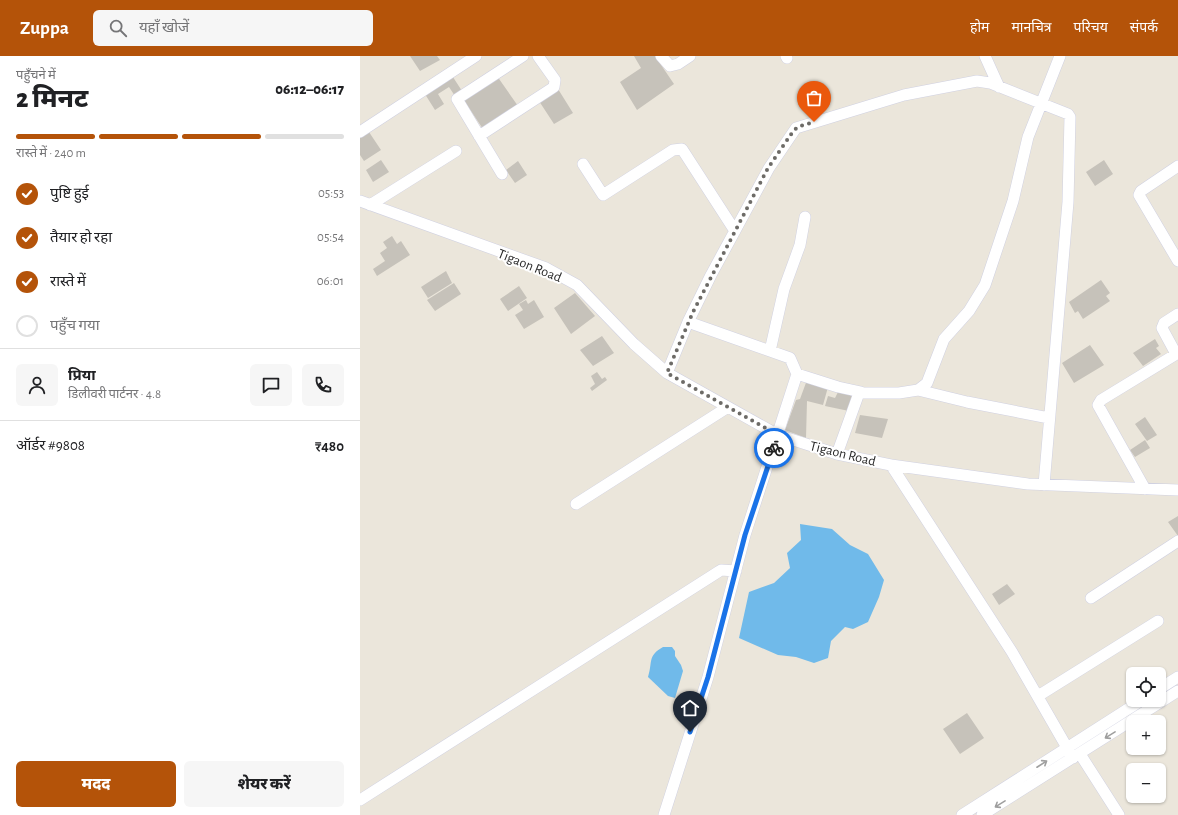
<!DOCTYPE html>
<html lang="hi">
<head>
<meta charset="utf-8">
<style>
	body { margin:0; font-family:"Alegreya Sans","Noto Sans Devanagari",sans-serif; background:#f6f6f6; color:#202124; height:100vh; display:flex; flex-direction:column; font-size:15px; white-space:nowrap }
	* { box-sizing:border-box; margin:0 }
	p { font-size:13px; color:#757577 }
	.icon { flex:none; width:22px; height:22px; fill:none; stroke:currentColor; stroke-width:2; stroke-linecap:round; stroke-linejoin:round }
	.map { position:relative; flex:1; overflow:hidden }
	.drawer { display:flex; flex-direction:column; background:#fff; width:360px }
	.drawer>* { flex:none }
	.controls { position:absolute; left:766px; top:611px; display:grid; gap:8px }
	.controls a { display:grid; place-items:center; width:40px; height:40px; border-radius:6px; background:#fff; box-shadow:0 1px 3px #0004; font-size:20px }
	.pin { position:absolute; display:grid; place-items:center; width:34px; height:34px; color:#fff; margin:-41px -17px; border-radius:50% 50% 50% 0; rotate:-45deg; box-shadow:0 0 4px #0007 }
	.pin .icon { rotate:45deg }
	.courier { position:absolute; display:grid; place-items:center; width:40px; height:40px; margin:-20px; border:3px solid #1a73e8; border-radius:50%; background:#fff; color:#222; box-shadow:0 1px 5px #0007 }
	.headline em { font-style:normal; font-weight:800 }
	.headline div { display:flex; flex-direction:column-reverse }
	.headline { display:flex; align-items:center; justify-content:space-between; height:68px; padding:0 16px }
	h1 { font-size:26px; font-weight:800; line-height:30px }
	.bar { display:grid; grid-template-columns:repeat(4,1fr); gap:6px 4px; align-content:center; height:48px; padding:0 16px }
	.bar i { height:5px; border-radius:3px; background:#e0e0e0 }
	.bar .selected { background:#b45309 }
	.bar p { grid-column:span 4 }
	.line { display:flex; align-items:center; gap:10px; padding:0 16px; border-top:1px solid #e0e0e0 }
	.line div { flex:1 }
	.round { display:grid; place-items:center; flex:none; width:42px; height:42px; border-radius:6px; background:#f6f6f6 }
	ol { padding:0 16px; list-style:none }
	li { display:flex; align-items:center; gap:12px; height:44px }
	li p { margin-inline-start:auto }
	li .icon { padding:4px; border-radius:50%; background:#b45309; color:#fff; stroke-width:4 }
	li:last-child { color:#757577 }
	li i { width:22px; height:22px; border:2px solid #e0e0e0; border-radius:50% }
	.cta { display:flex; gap:8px; margin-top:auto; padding:8px 16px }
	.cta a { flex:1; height:46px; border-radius:6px; background:#b45309; color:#fff; font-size:16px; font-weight:800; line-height:46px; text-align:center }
	.cta a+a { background:#f6f6f6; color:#202124 }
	header { display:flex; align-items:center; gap:24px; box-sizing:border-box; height:56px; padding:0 20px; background:#b45309; color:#fff }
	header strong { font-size:19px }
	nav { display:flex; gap:22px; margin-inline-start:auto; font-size:14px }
	.search { width:280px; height:36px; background:#f6f6f6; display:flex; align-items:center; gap:10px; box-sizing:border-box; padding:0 14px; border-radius:6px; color:#757577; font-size:15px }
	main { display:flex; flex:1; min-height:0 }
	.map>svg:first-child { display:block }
	.water { fill:#70baea }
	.building { fill:#c6c2ba }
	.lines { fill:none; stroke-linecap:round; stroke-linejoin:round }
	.minor-casing { stroke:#d0d1e1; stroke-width:12 }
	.minor { stroke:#fff; stroke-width:11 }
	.oneway { stroke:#9f9f9f }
	.done { stroke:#6d6b67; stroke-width:4; stroke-dasharray:0 7.2 }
	.route { stroke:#1a73e8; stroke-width:5 }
	.labels { text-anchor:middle; stroke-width:4; stroke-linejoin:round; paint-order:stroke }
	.street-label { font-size:14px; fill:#292929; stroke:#fff }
</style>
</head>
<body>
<header>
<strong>Zuppa</strong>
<div class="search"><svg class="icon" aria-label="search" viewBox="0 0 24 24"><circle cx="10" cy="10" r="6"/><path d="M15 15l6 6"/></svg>यहाँ खोजें</div>
<nav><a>होम</a><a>मानचित्र</a><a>परिचय</a><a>संपर्क</a></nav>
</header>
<main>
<section class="drawer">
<div class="headline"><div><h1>2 मिनट</h1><p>पहुँचने में</p></div><em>06:12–06:17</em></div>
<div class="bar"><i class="selected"></i><i class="selected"></i><i class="selected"></i><i></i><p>रास्ते में · 240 m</p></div>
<ol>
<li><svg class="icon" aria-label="check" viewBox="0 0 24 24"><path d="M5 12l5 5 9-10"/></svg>पुष्टि हुई<p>05:53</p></li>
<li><svg class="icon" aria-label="check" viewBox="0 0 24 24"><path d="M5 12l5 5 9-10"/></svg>तैयार हो रहा<p>05:54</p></li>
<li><svg class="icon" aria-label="check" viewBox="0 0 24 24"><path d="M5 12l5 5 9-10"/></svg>रास्ते में<p>06:01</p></li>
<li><i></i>पहुँच गया</li>
</ol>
<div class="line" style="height:72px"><a class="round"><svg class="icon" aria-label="person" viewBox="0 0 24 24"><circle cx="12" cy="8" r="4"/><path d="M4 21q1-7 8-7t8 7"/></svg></a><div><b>प्रिया</b><p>डिलीवरी पार्टनर · 4.8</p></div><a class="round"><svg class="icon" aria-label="chat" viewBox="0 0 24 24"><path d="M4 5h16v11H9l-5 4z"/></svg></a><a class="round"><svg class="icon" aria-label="phone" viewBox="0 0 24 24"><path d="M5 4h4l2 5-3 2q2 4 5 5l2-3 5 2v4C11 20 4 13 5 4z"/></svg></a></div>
<div class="line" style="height:52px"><div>ऑर्डर #9808</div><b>₹480</b></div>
<div class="cta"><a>मदद</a><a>शेयर करें</a></div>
</section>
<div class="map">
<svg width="818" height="759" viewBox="0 0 818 759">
	<rect width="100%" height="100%" fill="#ebe6db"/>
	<path class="water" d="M 440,468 L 472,473 L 490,489 L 508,498 L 524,524 L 519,541 L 508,566 L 493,573 L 485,571 L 471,585 L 468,602 L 454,607 L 436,601 L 418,599 L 379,582 L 389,536 L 414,527 L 430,512 L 427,497 L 441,484 Z
		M 303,591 L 312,591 L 315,595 L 315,600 L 321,609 L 323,615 L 315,642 L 308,640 L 288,621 C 293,606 287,600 303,591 Z"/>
	<path class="building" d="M 50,0 L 77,0 L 80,4 L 60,15 Z
		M 274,0 L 295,0 L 314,28 L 277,54 L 260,26 L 281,12 Z
		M 91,18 L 102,35 L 95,40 L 89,31 L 78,38 L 84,48 L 75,54 L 63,35 Z
		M 137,20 L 158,50 L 123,73 L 103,43 Z
		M 198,33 L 213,57 L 194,68 L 179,45 Z
		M 9,76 L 21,94 L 4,105 L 0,99 L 0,82 Z
		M 21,104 L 29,116 L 13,126 L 6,114 Z
		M 744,104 L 753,118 L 735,130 L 726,116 Z
		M 158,105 L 167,119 L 155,127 L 146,114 Z
		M 32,180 L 37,188 L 41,185 L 50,199 L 17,220 L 13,213 L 25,205 L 20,197 L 27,192 L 23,186 Z
		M 86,215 L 92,227 L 68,242 L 61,231 Z
		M 741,224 L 750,237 L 746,240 L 750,245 L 723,263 L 718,255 L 715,257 L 709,246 Z
		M 94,227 L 101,238 L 75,255 L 67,244 Z
		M 159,230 L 167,242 L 148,255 L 140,243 Z
		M 215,237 L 235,260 L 211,278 L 194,252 Z
		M 166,244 L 168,248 L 174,244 L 184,261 L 164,273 L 155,259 L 163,254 L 159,248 Z
		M 242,280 L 254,297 L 233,310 L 220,294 Z
		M 795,283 L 799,290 L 796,292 L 801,298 L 783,310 L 773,297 Z
		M 730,289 L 744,309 L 714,327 L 702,307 Z
		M 237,316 L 242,323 L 245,321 L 247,324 L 232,335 L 230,332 L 235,328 L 231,320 Z
		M 447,324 L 468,331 L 463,349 L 447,345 L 446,382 L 425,374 L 436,344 L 440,343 Z
		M 478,336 L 495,339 L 489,355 L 465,350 L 468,340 L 475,342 Z
		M 500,359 L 528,363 L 522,382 L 495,377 Z
		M 785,361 L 797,379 L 787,385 L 775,368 Z
		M 785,384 L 790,392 L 775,401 L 770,394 Z
		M 818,460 L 818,480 L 808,466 Z
		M 647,528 L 655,538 L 639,549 L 632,538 Z
		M 607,657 L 624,682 L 600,698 L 583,673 Z"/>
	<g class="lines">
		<g class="minor-casing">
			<path id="minor" d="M 301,0 L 310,10 L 318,8 L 330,0
				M 426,0 L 427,2
				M 625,0 L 639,31
				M 0,76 L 116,0
				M 119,80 L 194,31 L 195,24 L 178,0
				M 223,108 L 243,139 L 313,94 L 322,93 L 375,175
				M 818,110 L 781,135 L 779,139 L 818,205
				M 142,118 L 97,43 L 163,0
				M 0,145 L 186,212 L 217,229 L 274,288 L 307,317 L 418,379 L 477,398 L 531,409 L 668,428 L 818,434
				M 10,149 L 96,95
				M 410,295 L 424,233 L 440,189 L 445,161
				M 816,298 L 802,272 L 804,267 L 818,258
				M 307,317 L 328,266 L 351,219 L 409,112 L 436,72 L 544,39 L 617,25 L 630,27 L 708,58 L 710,61 L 708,146 L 684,429
				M 437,318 L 478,331 L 501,336
				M 558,334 L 607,346 L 689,362
				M 477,398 L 499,337 L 539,337 L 558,334 L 567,327 L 584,283 L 609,255 L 625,229 L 653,145 L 668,81 L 700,0
				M 531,409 L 652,596 L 713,702
				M 785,433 L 738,349 L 741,344 L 818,297
				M 216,448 L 368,351
				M 731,542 L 818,485
				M 799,633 L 818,621
				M 678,640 L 798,565
				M 720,698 L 759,759
				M 0,744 L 358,516 L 361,514 L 376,515
				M 304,759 L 348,621 L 385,479 L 437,318 L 430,302 L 328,266
				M 602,759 L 782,644
				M 622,759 L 818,635"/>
		</g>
		<use href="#minor" class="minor"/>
	</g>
	<defs><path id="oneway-shaft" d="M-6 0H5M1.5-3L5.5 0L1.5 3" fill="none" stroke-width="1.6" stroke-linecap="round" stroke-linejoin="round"/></defs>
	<g class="oneway">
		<use href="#oneway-shaft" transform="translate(750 679) rotate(148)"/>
		<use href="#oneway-shaft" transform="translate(682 708) rotate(-33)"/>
		<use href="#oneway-shaft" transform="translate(640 748) rotate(148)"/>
	</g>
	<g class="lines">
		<path class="done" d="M 414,392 L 418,379 L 307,317 L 333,256 L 408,112 L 434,74 L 440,70 L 454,66"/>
		<path class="route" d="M 330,676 L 348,621 L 385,479 L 414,392"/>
	</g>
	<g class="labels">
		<g class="street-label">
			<text transform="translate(170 209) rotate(22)" y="5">Tigaon Road</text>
			<text transform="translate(483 397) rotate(14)" y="5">Tigaon Road</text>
		</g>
	</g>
</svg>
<div class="controls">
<a><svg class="icon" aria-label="locate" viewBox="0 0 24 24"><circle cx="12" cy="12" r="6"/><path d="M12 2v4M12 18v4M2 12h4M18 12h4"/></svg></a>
<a>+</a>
<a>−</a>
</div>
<div class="pin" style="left:454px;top:66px;background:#ea580c"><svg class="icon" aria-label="bag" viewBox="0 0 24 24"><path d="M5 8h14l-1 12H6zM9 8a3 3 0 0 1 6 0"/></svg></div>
<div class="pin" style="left:330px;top:676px;background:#1f2937"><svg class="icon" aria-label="home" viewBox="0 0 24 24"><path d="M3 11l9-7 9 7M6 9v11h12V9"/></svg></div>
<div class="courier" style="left:414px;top:392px"><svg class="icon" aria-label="bike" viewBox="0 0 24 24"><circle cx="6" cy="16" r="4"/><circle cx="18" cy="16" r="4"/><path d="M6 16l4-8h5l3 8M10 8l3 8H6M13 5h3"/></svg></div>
</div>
</main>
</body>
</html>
